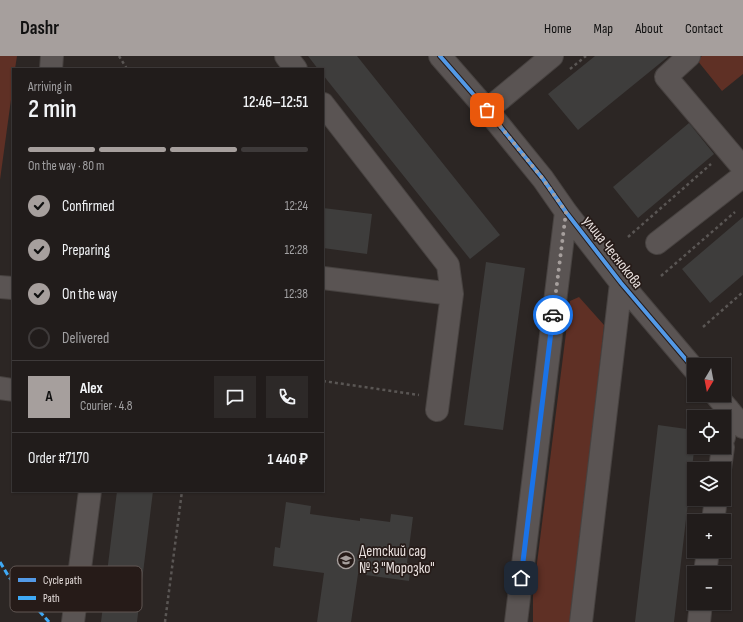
<!DOCTYPE html>
<html lang="en">
<head>
<meta charset="utf-8">
<style>
	body { margin:0; font-family:"Sofia Sans Condensed",sans-serif; background:#2d2928; color:#f1f3f6; height:100vh; display:flex; flex-direction:column; font-size:15px; white-space:nowrap }
	* { box-sizing:border-box; margin:0 }
	p { font-size:13px; color:#a2a1a3 }
	.icon { flex:none; width:22px; height:22px; fill:none; stroke:currentColor; stroke-width:2; stroke-linecap:round; stroke-linejoin:round }
	.map { position:relative; flex:1; overflow:hidden }
	.side { position:absolute; left:12px; top:12px; width:312px; height:424px; display:flex; flex-direction:column; background:#211c1b; border-radius:0px; box-shadow:0 1px 3px #0004,0 0 0 1px #3e3a3a }
	.side>* { flex:none }
	.needle { width:26px; rotate:190deg }
	.tools { position:absolute; left:687px; top:302px; display:grid; gap:8px }
	.tools a { display:grid; place-items:center; width:44px; height:44px; border-radius:0px; background:#211c1b; box-shadow:0 1px 3px #0004,0 0 0 1px #3e3a3a; font-size:20px }
	.pin { position:absolute; display:grid; place-items:center; width:34px; height:34px; color:#fff; margin:-17px; border-radius:8px; box-shadow:0 2px 6px #0006 }
	.courier { position:absolute; display:grid; place-items:center; width:40px; height:40px; margin:-20px; border:3px solid #1a73e8; border-radius:50%; background:#fff; color:#222; box-shadow:0 1px 5px #0007 }
	.overview em { font-style:normal; font-weight:600 }
	.overview div { display:flex; flex-direction:column-reverse }
	.overview { display:flex; align-items:center; justify-content:space-between; height:68px; padding:0 16px }
	h1 { font-size:26px; font-weight:600; line-height:30px }
	.bar { display:grid; grid-template-columns:repeat(4,1fr); gap:6px 4px; align-content:center; height:48px; padding:0 16px }
	.bar i { height:5px; border-radius:3px; background:#3e3a3a }
	.bar .selected { background:#a69f9d }
	.bar p { grid-column:span 4 }
	.line { display:flex; align-items:center; gap:10px; padding:0 16px; border-top:1px solid #3e3a3a }
	.line div { flex:1 }
	.round { display:grid; place-items:center; flex:none; width:42px; height:42px; border-radius:0px; background:#2d2928 }
	ol { padding:0 16px; list-style:none }
	li { display:flex; align-items:center; gap:12px; height:44px }
	li p { margin-inline-start:auto }
	li .icon { padding:4px; border-radius:50%; background:#a69f9d; color:#111; stroke-width:4 }
	li:last-child { color:#a2a1a3 }
	li i { width:22px; height:22px; border:2px solid #3e3a3a; border-radius:50% }
	header { display:flex; align-items:center; gap:24px; box-sizing:border-box; height:56px; padding:0 20px; background:#a69f9d; color:#111 }
	header strong { font-size:19px }
	nav { display:flex; gap:22px; margin-inline-start:auto; font-size:14px }
	.map>svg:first-child { display:block }
	.green { fill:#5f3025 }
	.building { fill:#3e3d3c }
	.lines { fill:none; stroke-linecap:round; stroke-linejoin:round }
	.minor-casing { stroke:#474240; stroke-width:24 }
	.path { stroke:#5a5654; stroke-width:2.5; stroke-dasharray:3 3; stroke-linecap:butt }
	.minor { stroke:#5a5453; stroke-width:22 }
	.quiet { stroke:#3fa9f5; stroke-width:3; stroke-dasharray:6 3; stroke-linecap:butt }
	.cycleway-casing { stroke:#261b18; stroke-width:6 }
	.cycleway { stroke:#5399e6; stroke-width:4 }
	.done { stroke:#a69f9d; stroke-width:4; stroke-dasharray:0 7.2 }
	.route { stroke:#1a73e8; stroke-width:5 }
	.labels { text-anchor:middle; stroke-width:3.5; stroke-linejoin:round; paint-order:stroke }
	.street-label { font-size:15px; fill:#e8e0de; stroke:#261b18 }
	.poi-label { font-size:15px; fill:#e8e0de; stroke:#261b18; text-anchor:start }
	.key { fill:#261b18; stroke:#605653; stroke-width:1 }
	.key-label { font-size:11px; fill:#e8e0de }
</style>
</head>
<body>
<header>
<strong>Dashr</strong>
<nav><a>Home</a><a>Map</a><a>About</a><a>Contact</a></nav>
</header>
<div class="map">
<svg width="743" height="566" viewBox="0 0 743 566">
	<rect width="100%" height="100%" fill="#2c2624"/>
	<path class="green" d="M 0,0 L 17,0 L 15,13 L 13,13 L 13,29 L 0,124 Z
		M 702,0 L 743,0 L 743,18 L 722,35 L 697,4 Z
		M 579,241 L 604,269 L 572,566 L 533,566 L 533,539 L 570,245 Z"/>
	<path class="building" d="M 308,0 L 357,0 L 500,179 L 470,203 L 323,19 L 323,13 L 318,13 Z
		M 595,0 L 669,0 L 578,74 L 548,38 Z
		M 689,67 L 714,98 L 638,162 L 613,131 Z
		M 323,152 L 372,158 L 367,198 L 323,192 Z
		M 743,161 L 743,219 L 710,247 L 682,213 Z
		M 486,206 L 525,212 L 503,374 L 464,369 Z
		M 658,369 L 694,374 L 694,395 L 674,566 L 635,566 Z
		M 117,435 L 153,435 L 137,566 L 101,566 Z
		M 286,446 L 311,450 L 310,458 L 360,465 L 360,462 L 390,466 L 391,458 L 413,461 L 407,507 L 411,508 L 409,525 L 358,518 L 351,566 L 317,566 L 324,517 L 273,510 L 275,491 L 280,492 Z"/>
	<g class="lines">
		<g class="minor-casing">
			<path id="minor" d="M 286,0 L 296,13
				M 440,0 L 487,54 L 543,123 L 566,156 L 621,227 L 694,313
				M 689,0 L 666,21 L 743,112
				M 51,13 L 52,0
				M 323,48 L 448,209 L 452,238
				M 487,54 L 552,0
				M 657,187 L 743,120
				M 323,222 L 452,238 L 437,354
				M 0,231 L 13,232
				M 0,332 L 13,334
				M 716,339 L 743,371
				M 724,381 L 728,353
				M 720,413 L 723,391
				M 713,465 L 716,443
				M 705,517 L 708,495
				M 73,566 L 90,435
				M 516,566 L 566,156
				M 581,566 L 621,227
				M 699,566 L 701,547"/>
		</g>
		<path class="path" d="M 119,0 L 127,13
			M 570,13 L 586,0
			M 628,181 L 711,108
			M 661,220 L 735,156
			M 703,271 L 743,236
			M 323,325 L 419,339
			M 165,566 L 182,435"/>
		<use href="#minor" class="minor"/>
		<path class="quiet" d="M 0,506 L 9,521 L 49,566"/>
		<g class="cycleway-casing">
			<path id="cycleway" d="M 440,0 L 487,54 L 543,123 L 566,156 L 621,227 L 694,313"/>
		</g>
		<use href="#cycleway" class="cycleway"/>
	</g>
	<g class="lines">
		<path class="done" d="M 487,54 L 543,123 L 566,156 L 553,259"/>
		<path class="route" d="M 521,522 L 553,259"/>
	</g>
	<defs>
		<g id="school-ring" transform="scale(0.9)"><circle r="9.5" fill="#261b18" stroke="#a69f9d" stroke-width="1.5"/><path d="M0-5L7-2L0 1L-7-2ZM-4 1L0 2.5L4 1V4Q0 6-4 4Z" fill="#a69f9d"/></g>
	</defs>
	<g fill-rule="evenodd">
		<use href="#school-ring" x="346" y="504"/>
	</g>
	<g class="labels">
		<g class="street-label">
			<text transform="translate(613 196) rotate(52)" y="5">улица Чеснокова</text>
		</g>
		<g class="poi-label">
			<text x="359" y="500">Детский сад<tspan x="359" dy="17">№ 3 "Морозко"</tspan></text>
		</g>
	</g>
	<rect x="10" y="510" width="132" height="46" rx="6" class="key"/>
	<rect x="18" y="522" width="18" height="4" fill="#5399e6"/>
	<rect x="18" y="540" width="18" height="4" fill="#3fa9f5"/>
	<g class="key-label">
		<text x="43" y="528">Cycle path</text>
		<text x="43" y="546">Path</text>
	</g>
</svg>
<div class="tools">
<a><svg class="needle" viewBox="-14 -14 28 28"><path d="M0-13l5 13h-10z" fill="#e53935"/><path d="M0 13l5-13h-10z" fill="#a2a1a3"/></svg></a>
<a><svg class="icon" aria-label="locate" viewBox="0 0 24 24"><circle cx="12" cy="12" r="6"/><path d="M12 2v4M12 18v4M2 12h4M18 12h4"/></svg></a>
<a><svg class="icon" aria-label="layers" viewBox="0 0 24 24"><path d="M12 4l9 5-9 5-9-5zM3 14l9 5 9-5"/></svg></a>
<a>+</a>
<a>−</a>
</div>
<div class="pin" style="left:487px;top:54px;background:#ea580c"><svg class="icon" aria-label="bag" viewBox="0 0 24 24"><path d="M5 8h14l-1 12H6zM9 8a3 3 0 0 1 6 0"/></svg></div>
<div class="pin" style="left:521px;top:522px;background:#1f2937"><svg class="icon" aria-label="home" viewBox="0 0 24 24"><path d="M3 11l9-7 9 7M6 9v11h12V9"/></svg></div>
<div class="courier" style="left:553px;top:259px"><svg class="icon" aria-label="car" viewBox="0 0 24 24"><path d="M5 17H2v-5l4-1 3-4h7l3 4 3 1v5h-3M9 17h6M6 11h13"/><circle cx="7" cy="17" r="2"/><circle cx="17" cy="17" r="2"/></svg></div>
<section class="side">
<div class="overview"><div><h1>2 min</h1><p>Arriving in</p></div><em>12:46–12:51</em></div>
<div class="bar"><i class="selected"></i><i class="selected"></i><i class="selected"></i><i></i><p>On the way · 80 m</p></div>
<ol>
<li><svg class="icon" aria-label="check" viewBox="0 0 24 24"><path d="M5 12l5 5 9-10"/></svg>Confirmed<p>12:24</p></li>
<li><svg class="icon" aria-label="check" viewBox="0 0 24 24"><path d="M5 12l5 5 9-10"/></svg>Preparing<p>12:28</p></li>
<li><svg class="icon" aria-label="check" viewBox="0 0 24 24"><path d="M5 12l5 5 9-10"/></svg>On the way<p>12:38</p></li>
<li><i></i>Delivered</li>
</ol>
<div class="line" style="height:72px"><b class="round" style="background:#a69f9d;color:#111">A</b><div><b>Alex</b><p>Courier · 4.8</p></div><a class="round"><svg class="icon" aria-label="chat" viewBox="0 0 24 24"><path d="M4 5h16v11H9l-5 4z"/></svg></a><a class="round"><svg class="icon" aria-label="phone" viewBox="0 0 24 24"><path d="M5 4h4l2 5-3 2q2 4 5 5l2-3 5 2v4C11 20 4 13 5 4z"/></svg></a></div>
<div class="line" style="height:52px"><div>Order #7170</div><b>1 440 ₽</b></div>
</section>
</div>
</body>
</html>
